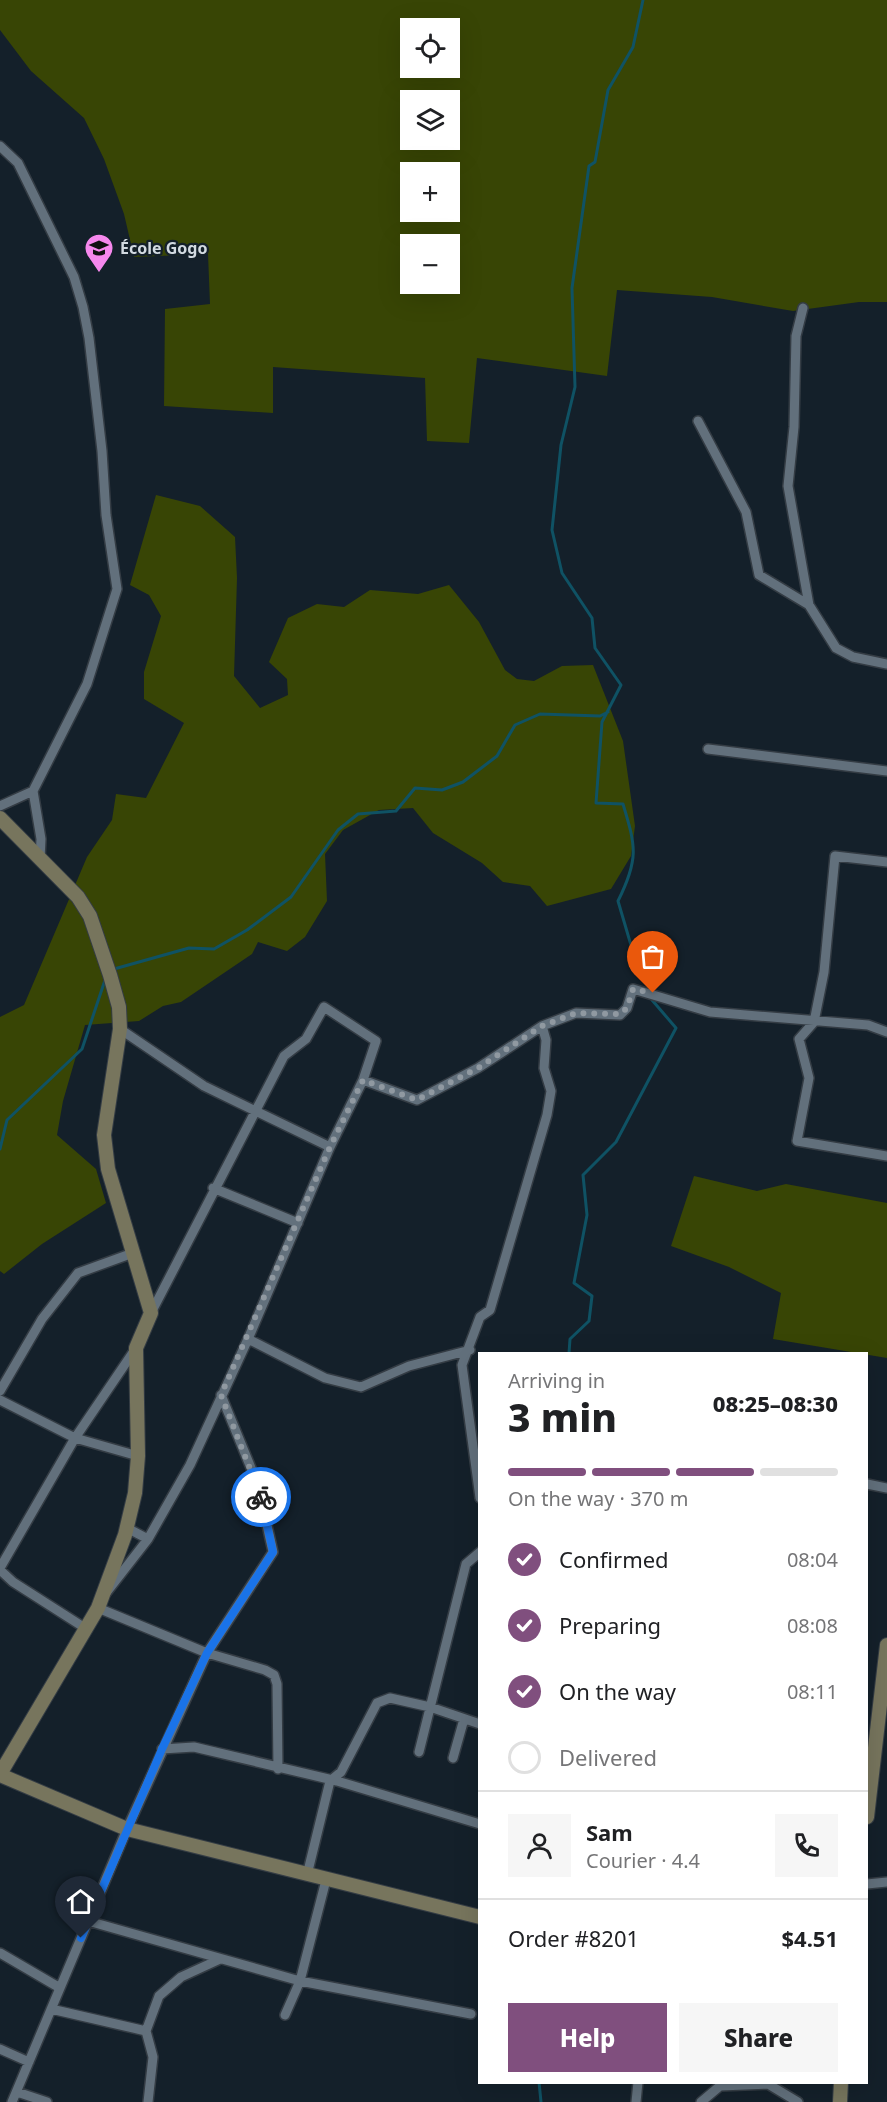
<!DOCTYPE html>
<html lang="en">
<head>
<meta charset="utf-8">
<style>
	body { margin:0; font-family:"Noto Sans",sans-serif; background:#f6f6f6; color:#202124; height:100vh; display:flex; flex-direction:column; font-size:22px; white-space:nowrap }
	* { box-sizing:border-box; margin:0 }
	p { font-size:20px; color:#757577 }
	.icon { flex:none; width:33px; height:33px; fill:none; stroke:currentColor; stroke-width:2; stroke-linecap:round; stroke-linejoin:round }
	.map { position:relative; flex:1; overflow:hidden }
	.side { position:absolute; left:478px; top:1352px; width:390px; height:732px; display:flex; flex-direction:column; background:#fff; border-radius:0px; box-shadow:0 6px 24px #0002 }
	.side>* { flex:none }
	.controls { position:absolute; left:400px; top:18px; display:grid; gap:12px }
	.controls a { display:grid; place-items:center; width:60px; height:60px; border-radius:0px; background:#fff; box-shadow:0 6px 24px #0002; font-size:30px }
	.pin { position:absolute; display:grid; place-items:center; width:51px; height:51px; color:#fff; margin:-62px -26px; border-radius:50% 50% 50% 0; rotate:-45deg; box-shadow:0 0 6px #0007 }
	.pin .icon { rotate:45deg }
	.courier { position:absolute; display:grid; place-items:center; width:60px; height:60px; margin:-30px; border:4px solid #1a73e8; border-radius:50%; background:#fff; color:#222; box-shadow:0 2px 8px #0007 }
	.headline em { font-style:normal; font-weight:800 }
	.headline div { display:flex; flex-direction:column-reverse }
	.headline { display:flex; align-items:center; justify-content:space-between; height:102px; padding:0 30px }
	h1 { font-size:39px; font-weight:800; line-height:45px }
	.bar { display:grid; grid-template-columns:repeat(4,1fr); gap:9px 6px; align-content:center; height:72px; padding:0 30px }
	.bar i { height:8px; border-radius:4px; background:#e0e0e0 }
	.bar .selected { background:#804f7e }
	.bar p { grid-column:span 4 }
	.line { display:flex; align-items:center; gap:15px; padding:0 30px; border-top:2px solid #e0e0e0 }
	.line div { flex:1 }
	.round { display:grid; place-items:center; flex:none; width:63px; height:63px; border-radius:0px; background:#f6f6f6 }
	ol { padding:0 30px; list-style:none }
	li { display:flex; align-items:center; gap:18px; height:66px }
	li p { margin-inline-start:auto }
	li .icon { padding:6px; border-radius:50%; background:#804f7e; color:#fff; stroke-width:4 }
	li:last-child { color:#757577 }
	li i { width:33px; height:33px; border:3px solid #e0e0e0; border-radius:50% }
	.button { display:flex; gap:12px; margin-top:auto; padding:12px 30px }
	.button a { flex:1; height:69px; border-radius:0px; background:#804f7e; color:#fff; font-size:24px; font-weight:800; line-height:69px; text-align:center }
	.button a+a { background:#f6f6f6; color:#202124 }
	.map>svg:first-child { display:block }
	.green { fill:#384505; fill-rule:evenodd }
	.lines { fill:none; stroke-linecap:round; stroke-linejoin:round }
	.stream { stroke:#0f5264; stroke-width:3 }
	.street-casing { stroke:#343c44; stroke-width:12 }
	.secondary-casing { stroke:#343c44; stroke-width:16 }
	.street { stroke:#62707c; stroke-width:9 }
	.secondary { stroke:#77755d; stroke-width:14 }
	.done { stroke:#9099a1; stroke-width:6; stroke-dasharray:0 10.8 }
	.route { stroke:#1a73e8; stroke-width:8 }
	.labels { text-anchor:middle; stroke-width:4.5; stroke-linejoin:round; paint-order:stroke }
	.poi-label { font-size:16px; font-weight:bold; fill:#d2dae1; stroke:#14202a; text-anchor:start }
</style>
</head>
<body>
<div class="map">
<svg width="887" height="2102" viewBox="0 0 887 2102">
	<rect width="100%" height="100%" fill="#14202a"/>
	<path class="green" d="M 0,0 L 887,0 L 887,302 L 859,302 L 793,311 L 712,297 L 617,290 L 607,376 L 477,358 L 469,443 L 427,441 L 425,378 L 273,367 L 273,413 L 164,406 L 165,309 L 210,304 L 208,254 L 134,257 L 124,214 L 104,159 L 84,118 L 31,71 L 0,30 ZM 411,28 L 450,28 L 450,68 L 411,68 ZM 411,100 L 450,100 L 450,140 L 411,140 ZM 411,172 L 450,172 L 450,212 L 411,212 ZM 411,244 L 450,244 L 450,284 L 411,284 Z
		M 156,495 L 200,506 L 235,537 L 237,578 L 234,676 L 260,708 L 288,695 L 287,679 L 269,662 L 288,618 L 317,604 L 344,607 L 370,590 L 418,594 L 449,585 L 479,622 L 505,670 L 517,679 L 534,681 L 562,666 L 593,665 L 623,741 L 635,826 L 631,856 L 611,889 L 547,906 L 530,886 L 503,882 L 482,863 L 433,833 L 413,808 L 379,810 L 343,830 L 325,854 L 327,901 L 305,937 L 287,951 L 258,942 L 252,954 L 181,1002 L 163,1006 L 139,1021 L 85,1025 L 63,1101 L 57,1135 L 96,1169 L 106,1203 L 42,1244 L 4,1274 L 0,1271 L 0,1017 L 24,1005 L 87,857 L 112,820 L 116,794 L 146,798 L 184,723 L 144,699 L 144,672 L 161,616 L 149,595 L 130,585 Z
		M 694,1176 L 757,1191 L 786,1184 L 887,1203 L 887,1358 L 773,1339 L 781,1293 L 729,1267 L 671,1246 Z"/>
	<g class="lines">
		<path class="stream" d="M 114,969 L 189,948 L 214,949 L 247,930 L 291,897 L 338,830 L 358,814 L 396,811 L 415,788 L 442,790 L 463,782 L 497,756 L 515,725 L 540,714 L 600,716 L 608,712
			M 0,1149 L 7,1120 L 82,1049 L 106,977
			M 569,1353 L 570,1339 L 589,1321 L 592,1296 L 574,1283 L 587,1215 L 583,1175 L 616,1142 L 676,1028 L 652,1000 L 651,976 L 638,969 L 618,901 C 639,859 636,847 623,804 L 596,803 L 602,722 L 621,685 L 595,648 L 592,618 L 562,573 L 552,530 L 561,445 L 575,387 L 572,288 L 589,166 L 595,162 L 608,90 L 633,47 L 643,0
			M 539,2082 L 541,2102"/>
		<g class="street-casing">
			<path id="street" d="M 0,146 L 18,163 L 74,277 L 83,307 L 89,338 L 102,451 L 106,515 L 117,589 L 87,684 L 33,791 L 0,806
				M 803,308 L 796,336 L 794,427 L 788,486 L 809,605
				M 698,421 L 746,512 L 759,575 L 809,605 L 836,648 L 853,657 L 887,664
				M 708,749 L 887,771
				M 33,791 L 41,839 L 40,859
				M 887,862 L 835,856 L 824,972 L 814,1022 L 799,1039 L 809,1078 L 797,1141 L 887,1156
				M 120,1029 L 204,1086 L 330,1147
				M 363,1080 L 417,1100 L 478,1068 L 542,1026 L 576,1013 L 620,1015 L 627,1008 L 633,989 L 710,1012 L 868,1025 L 887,1032
				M 213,1188 L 298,1223
				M 248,1339 L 325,1378 L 361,1387 L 409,1366 L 470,1350
				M 0,1391 L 42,1319 L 78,1273 L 133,1253
				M 0,1400 L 75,1438 L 138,1456
				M 867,1484 L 887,1488
				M 480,1498 L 462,1365 L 480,1317 L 490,1310 L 547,1115 L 551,1091 L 544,1068 L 546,1040 L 542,1026
				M 127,1528 L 148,1539
				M 0,1568 L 75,1438 L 136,1348
				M 0,1570 L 13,1582 L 85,1628
				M 106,1593 L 148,1539 L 190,1465 L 248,1339 L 330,1147 L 363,1080 L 376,1041 L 324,1007 L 306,1039 L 284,1056 L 151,1313
				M 98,1608 L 207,1653 L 265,1670 L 274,1675 L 277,1684 L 278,1769
				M 162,1749 L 194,1747 L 337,1781 L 480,1824
				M 419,1752 L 466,1564 L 480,1552
				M 453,1758 L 464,1719
				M 307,1875 L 330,1781 L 341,1772 L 377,1703 L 390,1698 L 430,1707 L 480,1724
				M 867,1884 L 887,1882
				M 88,1921 L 300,1981 L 471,2014
				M 0,1953 L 60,1988
				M 51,2009 L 146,2031
				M 285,2015 L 300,1981 L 326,1880
				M 0,2049 L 29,2062
				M 17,2092 L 47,2102
				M 12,2102 L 127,1829 L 207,1653 L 273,1552 L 258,1485 L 221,1395
				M 148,2102 L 153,2057 L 146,2031 L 159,1996 L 181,1977 L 218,1960
				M 636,2102 L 638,2082
				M 701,2102 L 720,2086 L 768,2084 L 798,2102"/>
		</g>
		<g class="secondary-casing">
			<path id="secondary" d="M 0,818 L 78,897 L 90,916 L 110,975 L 119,1007 L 120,1029 L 104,1135 L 108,1169 L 151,1313 L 136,1348 L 138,1456 L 135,1493 L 125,1535 L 98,1608 L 0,1774
				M 0,1775 L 127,1829 L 480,1917
				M 867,1817 L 887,1645
				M 840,2102 L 841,2082"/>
		</g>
		<use href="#street" class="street"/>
		<use href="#secondary" class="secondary"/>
	</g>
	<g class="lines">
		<path class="done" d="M 261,1497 L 221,1395 L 330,1147 L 363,1080 L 417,1100 L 478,1068 L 542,1026 L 576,1013 L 620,1014 L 627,1008 L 633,989 L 653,993"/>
		<path class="route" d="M 81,1938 L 162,1749 L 207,1653 L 273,1552 L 261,1497"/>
	</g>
	<defs>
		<g id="school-pin" transform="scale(1.5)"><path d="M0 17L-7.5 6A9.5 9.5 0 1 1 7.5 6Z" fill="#f688ed" stroke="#14202a"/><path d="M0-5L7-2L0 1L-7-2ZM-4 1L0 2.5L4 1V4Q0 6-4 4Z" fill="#111"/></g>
	</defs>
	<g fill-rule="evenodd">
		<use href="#school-pin" x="99" y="248"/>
	</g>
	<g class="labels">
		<g class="poi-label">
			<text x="120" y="254">École Gogo</text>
		</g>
	</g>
</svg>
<div class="controls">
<a><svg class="icon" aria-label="locate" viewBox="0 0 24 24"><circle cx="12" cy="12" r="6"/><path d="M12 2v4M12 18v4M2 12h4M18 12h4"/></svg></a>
<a><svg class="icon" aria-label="layers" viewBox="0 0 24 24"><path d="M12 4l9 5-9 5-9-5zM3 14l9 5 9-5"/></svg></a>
<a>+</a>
<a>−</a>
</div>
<div class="pin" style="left:653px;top:993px;background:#ea580c"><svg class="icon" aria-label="bag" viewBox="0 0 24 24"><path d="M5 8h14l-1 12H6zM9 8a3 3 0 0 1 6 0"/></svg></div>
<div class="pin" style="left:81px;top:1938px;background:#1f2937"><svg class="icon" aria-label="home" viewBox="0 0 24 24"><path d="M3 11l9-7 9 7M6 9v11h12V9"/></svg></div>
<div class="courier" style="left:261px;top:1497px"><svg class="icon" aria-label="bike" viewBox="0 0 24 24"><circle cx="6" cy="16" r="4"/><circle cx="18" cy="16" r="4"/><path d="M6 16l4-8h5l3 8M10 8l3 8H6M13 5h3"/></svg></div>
<section class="side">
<div class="headline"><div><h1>3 min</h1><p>Arriving in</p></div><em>08:25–08:30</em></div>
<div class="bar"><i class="selected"></i><i class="selected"></i><i class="selected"></i><i></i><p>On the way · 370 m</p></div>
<ol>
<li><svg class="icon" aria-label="check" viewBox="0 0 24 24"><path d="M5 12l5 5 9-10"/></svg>Confirmed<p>08:04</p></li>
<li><svg class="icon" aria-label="check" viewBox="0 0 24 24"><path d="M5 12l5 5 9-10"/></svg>Preparing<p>08:08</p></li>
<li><svg class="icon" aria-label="check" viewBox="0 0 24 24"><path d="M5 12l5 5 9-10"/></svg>On the way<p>08:11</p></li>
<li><i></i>Delivered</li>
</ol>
<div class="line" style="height:108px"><a class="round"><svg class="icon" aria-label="person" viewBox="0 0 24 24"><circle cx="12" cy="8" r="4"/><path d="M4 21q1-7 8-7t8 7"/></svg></a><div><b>Sam</b><p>Courier · 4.4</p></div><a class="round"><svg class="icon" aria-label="phone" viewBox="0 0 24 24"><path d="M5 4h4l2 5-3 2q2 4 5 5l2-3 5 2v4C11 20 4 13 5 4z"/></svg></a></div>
<div class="line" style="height:78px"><div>Order #8201</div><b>$4.51</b></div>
<div class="button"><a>Help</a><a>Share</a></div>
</section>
</div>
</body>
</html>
